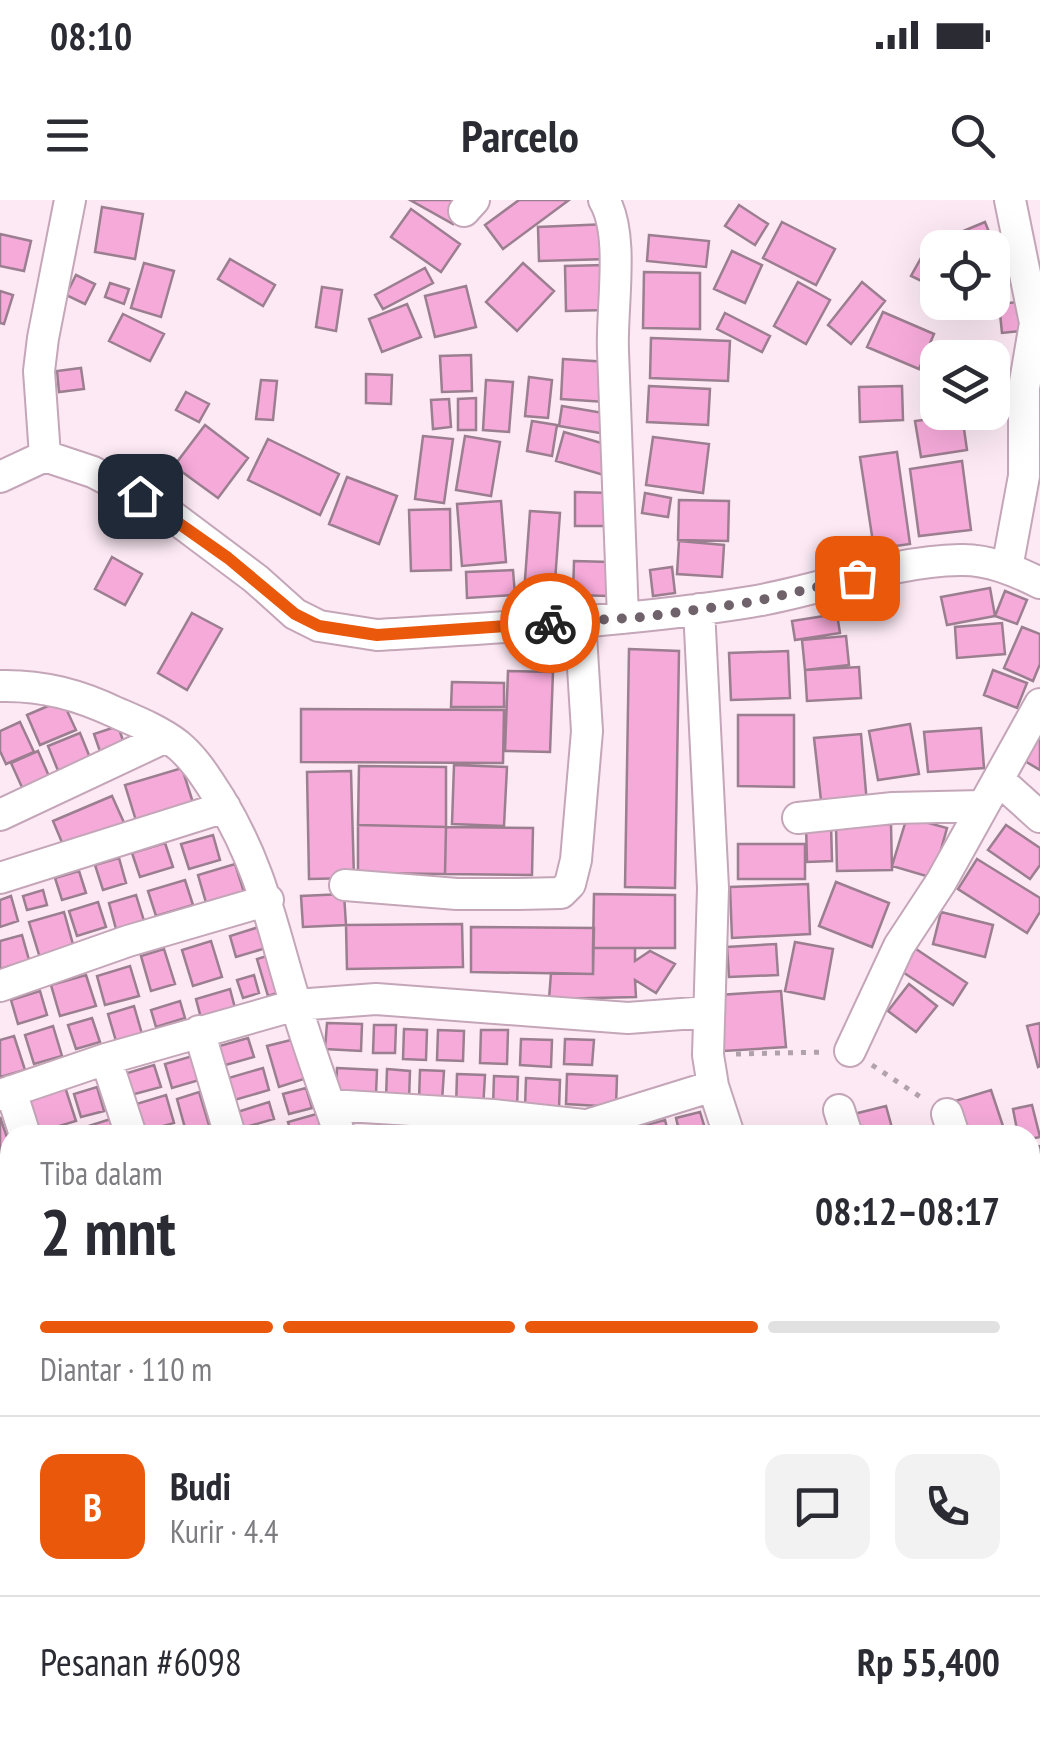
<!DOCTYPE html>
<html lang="id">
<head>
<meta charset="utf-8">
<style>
	body { margin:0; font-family:"PT Sans Narrow",sans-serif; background:#f2f2f3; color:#2b2b33; height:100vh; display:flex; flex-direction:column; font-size:38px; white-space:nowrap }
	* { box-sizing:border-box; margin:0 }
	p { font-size:32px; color:#7c7c81 }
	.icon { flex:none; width:55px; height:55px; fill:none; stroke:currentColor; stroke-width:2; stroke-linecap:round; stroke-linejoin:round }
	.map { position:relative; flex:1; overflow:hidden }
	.panel { position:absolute; left:0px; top:925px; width:1040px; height:620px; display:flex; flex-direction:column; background:#fff; border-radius:30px 30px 0 0; box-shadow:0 10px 40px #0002 }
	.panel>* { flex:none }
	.controls { position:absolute; left:920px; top:30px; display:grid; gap:20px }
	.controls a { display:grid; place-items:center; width:90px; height:90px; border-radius:20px; background:#fff; box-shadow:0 10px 40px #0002; font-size:50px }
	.pin { position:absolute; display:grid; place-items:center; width:85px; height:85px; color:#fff; margin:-42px; border-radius:20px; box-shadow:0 5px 15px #0006 }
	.courier { position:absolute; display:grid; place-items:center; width:100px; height:100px; margin:-50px; border:8px solid #ea580c; border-radius:50%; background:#fff; color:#222; box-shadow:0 2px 12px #0007 }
	.overview em { font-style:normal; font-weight:700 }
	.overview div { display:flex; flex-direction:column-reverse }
	.overview { display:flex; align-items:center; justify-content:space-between; height:170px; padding:0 40px }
	h1 { font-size:65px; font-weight:700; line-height:75px }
	.bar { display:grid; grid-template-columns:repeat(4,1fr); gap:15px 10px; align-content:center; height:120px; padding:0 40px }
	.bar i { height:12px; border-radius:8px; background:#e1e1e2 }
	.bar .current { background:#ea580c }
	.bar p { grid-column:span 4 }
	.line { display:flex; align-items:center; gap:25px; padding:0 40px; border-top:2px solid #e1e1e2 }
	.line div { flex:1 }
	.round { display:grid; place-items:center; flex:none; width:105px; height:105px; border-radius:20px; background:#f2f2f3 }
	.status { display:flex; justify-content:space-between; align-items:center; height:70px; padding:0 50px; background:#fff; direction:ltr }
	.status svg { height:28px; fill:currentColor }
	header { display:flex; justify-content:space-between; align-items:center; height:130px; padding:0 40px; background:#fff; font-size:45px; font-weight:700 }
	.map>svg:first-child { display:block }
	.building { fill:#f6aada; stroke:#9b7e8f; stroke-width:2.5 }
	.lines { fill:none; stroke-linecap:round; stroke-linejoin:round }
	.minor-casing { stroke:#c4a6b8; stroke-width:34 }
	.path { stroke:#b1a1aa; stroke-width:5; stroke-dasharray:5 8; stroke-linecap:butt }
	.minor { stroke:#fff; stroke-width:30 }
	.done { stroke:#70626a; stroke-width:10; stroke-dasharray:0 18 }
	.route { stroke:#ea580c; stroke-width:12 }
</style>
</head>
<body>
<div class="status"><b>08:10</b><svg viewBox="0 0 49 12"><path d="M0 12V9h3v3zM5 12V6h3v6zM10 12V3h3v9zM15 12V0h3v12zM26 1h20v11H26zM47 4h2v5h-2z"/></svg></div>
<header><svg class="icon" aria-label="menu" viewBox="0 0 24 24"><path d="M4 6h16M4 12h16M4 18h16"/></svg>Parcelo<svg class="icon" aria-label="search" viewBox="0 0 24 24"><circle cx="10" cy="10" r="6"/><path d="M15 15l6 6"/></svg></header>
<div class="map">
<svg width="1040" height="1545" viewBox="0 0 1040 1545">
	<rect width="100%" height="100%" fill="#fce9f4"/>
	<path class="building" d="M 410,0 L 467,0 L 453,24 Z
		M 519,0 L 569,0 L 503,49 L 485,25 Z
		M 739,5 L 768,24 L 755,45 L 725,26 Z
		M 102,7 L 143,14 L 135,59 L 95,52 Z
		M 411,9 L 460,44 L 441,72 L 391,37 Z
		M 782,22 L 835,49 L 816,85 L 763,58 Z
		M 985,22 L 993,42 L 968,48 L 961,32 Z
		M 608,24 L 609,59 L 539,61 L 538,27 Z
		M 0,34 L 31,41 L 24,71 L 0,66 Z
		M 649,35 L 709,41 L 706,67 L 647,61 Z
		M 926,49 L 938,55 L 938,75 L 932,86 L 911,76 Z
		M 732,51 L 762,65 L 745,103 L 714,89 Z
		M 230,59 L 275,85 L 263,106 L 218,79 Z
		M 144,63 L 174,71 L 161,117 L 131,108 Z
		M 523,63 L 554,91 L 517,131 L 486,102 Z
		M 604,65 L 605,110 L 566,111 L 565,66 Z
		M 425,68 L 433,83 L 383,109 L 375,95 Z
		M 644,72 L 700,73 L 700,129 L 643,128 Z
		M 76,75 L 95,84 L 85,104 L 66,95 Z
		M 798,82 L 830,100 L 806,144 L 774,126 Z
		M 862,82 L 885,101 L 851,144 L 828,125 Z
		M 110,83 L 129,89 L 124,104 L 105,97 Z
		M 466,86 L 476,127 L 435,137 L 425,96 Z
		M 322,87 L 342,90 L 336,131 L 316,127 Z
		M 0,91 L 13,95 L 4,124 L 0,123 Z
		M 1028,101 L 1031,130 L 1002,133 L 999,104 Z
		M 407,104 L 421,137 L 382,152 L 369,119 Z
		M 883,112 L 934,134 L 919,169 L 867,147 Z
		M 725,113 L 770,136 L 762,152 L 717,129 Z
		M 123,114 L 164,134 L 150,161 L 109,141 Z
		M 651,138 L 730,141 L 728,181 L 650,178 Z
		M 471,155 L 472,191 L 442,192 L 440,156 Z
		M 563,159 L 607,162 L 605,202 L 561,199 Z
		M 81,168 L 84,189 L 59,192 L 57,171 Z
		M 366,174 L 392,175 L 391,204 L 366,203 Z
		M 529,177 L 552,180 L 548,218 L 525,216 Z
		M 261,180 L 277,181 L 273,220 L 256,219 Z
		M 486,180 L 513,182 L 509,232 L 483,230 Z
		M 649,186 L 710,189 L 708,225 L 647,222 Z
		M 902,186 L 903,220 L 860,222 L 859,187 Z
		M 186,192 L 209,204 L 199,222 L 176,210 Z
		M 476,198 L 476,230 L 458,230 L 458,199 Z
		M 449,199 L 451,227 L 433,229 L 431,200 Z
		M 562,206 L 615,215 L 612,235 L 559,226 Z
		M 962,215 L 967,250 L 921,257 L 915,221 Z
		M 532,221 L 557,225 L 552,256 L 527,251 Z
		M 205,225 L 248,258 L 218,298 L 174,266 Z
		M 564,232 L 615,247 L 607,276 L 556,261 Z
		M 423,236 L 453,239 L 444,303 L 415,299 Z
		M 465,236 L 500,242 L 491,296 L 456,290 Z
		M 653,237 L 709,244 L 703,293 L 646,285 Z
		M 268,239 L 339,274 L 320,315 L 248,280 Z
		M 897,252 L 910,344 L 874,349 L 860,257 Z
		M 962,261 L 971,330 L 919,336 L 910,269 Z
		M 347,277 L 397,296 L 379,344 L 329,324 Z
		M 575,292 L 611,293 L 611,326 L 575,326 Z
		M 645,293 L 671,298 L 668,317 L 642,313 Z
		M 679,300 L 729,301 L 728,341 L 678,340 Z
		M 501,301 L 506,362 L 462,366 L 457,304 Z
		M 450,309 L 451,370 L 411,371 L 409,310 Z
		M 530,311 L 560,313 L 554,395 L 524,393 Z
		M 679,341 L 724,345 L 722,377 L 677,374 Z
		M 112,357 L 142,374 L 125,405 L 95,389 Z
		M 574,361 L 610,362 L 609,396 L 573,395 Z
		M 672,367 L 675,393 L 653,396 L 650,370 Z
		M 513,370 L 515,395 L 467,398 L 466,372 Z
		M 990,388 L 995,416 L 947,425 L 941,397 Z
		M 1005,391 L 1027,400 L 1017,424 L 995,416 Z
		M 192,413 L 222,429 L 187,490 L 158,473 Z
		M 837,414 L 840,433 L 795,440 L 792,421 Z
		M 1002,423 L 1005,454 L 957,458 L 955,427 Z
		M 1022,427 L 1040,434 L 1040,464 L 1033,481 L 1004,468 Z
		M 846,436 L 849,465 L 805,470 L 802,440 Z
		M 629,449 L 679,451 L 675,688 L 625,687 Z
		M 788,451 L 790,498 L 731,500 L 729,453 Z
		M 859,467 L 861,498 L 807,501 L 805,470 Z
		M 993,470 L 1027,483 L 1017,508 L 984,495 Z
		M 508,471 L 553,472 L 550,552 L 505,551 Z
		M 452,482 L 504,483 L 504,507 L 451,507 Z
		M 62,500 L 76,530 L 40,545 L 27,515 Z
		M 301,509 L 504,510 L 503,563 L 301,562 Z
		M 738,515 L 794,515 L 794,587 L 738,586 Z
		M 20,522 L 34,552 L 6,564 L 0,551 L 0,531 Z
		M 910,524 L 919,574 L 878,580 L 869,531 Z
		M 118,526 L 127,552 L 103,560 L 94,534 Z
		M 981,528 L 984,568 L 928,572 L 924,532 Z
		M 1040,529 L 1040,570 L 1023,560 Z
		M 80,533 L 93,565 L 61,578 L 48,546 Z
		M 861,534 L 867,604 L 822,609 L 814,538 Z
		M 38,551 L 52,583 L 25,594 L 11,563 Z
		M 454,565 L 507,567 L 504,626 L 452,624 Z
		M 359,566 L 446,567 L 446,627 L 358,625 Z
		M 182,568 L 195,609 L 138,627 L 125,585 Z
		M 351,571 L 354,678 L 309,679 L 307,572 Z
		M 112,596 L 126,627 L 66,652 L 53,621 Z
		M 907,617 L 947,628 L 933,678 L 892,666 Z
		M 806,624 L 831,624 L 832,661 L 807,662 Z
		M 891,624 L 892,670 L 837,671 L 836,625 Z
		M 358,625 L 446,627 L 445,674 L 358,673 Z
		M 1006,625 L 1040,648 L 1040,665 L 1030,679 L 988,650 Z
		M 446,627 L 533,628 L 532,675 L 445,674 Z
		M 213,635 L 220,660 L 189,669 L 181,644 Z
		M 165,643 L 173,667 L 140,677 L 132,653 Z
		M 738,644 L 805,644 L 805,679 L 738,679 Z
		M 119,658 L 126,683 L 103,690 L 95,665 Z
		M 977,659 L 1040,698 L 1040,712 L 1027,733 L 958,689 Z
		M 235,664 L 245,695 L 207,706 L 198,675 Z
		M 79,671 L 86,693 L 62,700 L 55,678 Z
		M 185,680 L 193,705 L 156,716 L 148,691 Z
		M 836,682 L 889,703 L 872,747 L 819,726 Z
		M 808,684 L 810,734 L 732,738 L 730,687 Z
		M 43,690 L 47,705 L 27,710 L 23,696 Z
		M 344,694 L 346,725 L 303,727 L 301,696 Z
		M 594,694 L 675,695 L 675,748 L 593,748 Z
		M 136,695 L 144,721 L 116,729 L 109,703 Z
		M 11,696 L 18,721 L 0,727 L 0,700 Z
		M 98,702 L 106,727 L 77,736 L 69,711 Z
		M 64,712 L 74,748 L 40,758 L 29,722 Z
		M 941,712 L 993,725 L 985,757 L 933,744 Z
		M 462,724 L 463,767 L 347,769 L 346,725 Z
		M 259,727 L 266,748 L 236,757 L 230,736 Z
		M 471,727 L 594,728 L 593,774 L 471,772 Z
		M 22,735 L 29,760 L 0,769 L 0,741 Z
		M 211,741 L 222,777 L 193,786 L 182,750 Z
		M 795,742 L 833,749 L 824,799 L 785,791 Z
		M 776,744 L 778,775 L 729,777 L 727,747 Z
		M 913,747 L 967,783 L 953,805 L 898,769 Z
		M 593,748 L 635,748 L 635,761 L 650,751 L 675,764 L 656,793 L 635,780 L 636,797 L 549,799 L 551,773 L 593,774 Z
		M 164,749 L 175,784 L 151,791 L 141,756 Z
		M 273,754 L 284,791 L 268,796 L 257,759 Z
		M 130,766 L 139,796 L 105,805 L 97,776 Z
		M 86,775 L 96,806 L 60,816 L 51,785 Z
		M 254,775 L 259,793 L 243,798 L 237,780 Z
		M 909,784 L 937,806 L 916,832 L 888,811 Z
		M 230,789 L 235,808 L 201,818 L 196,799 Z
		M 40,791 L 47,815 L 18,824 L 11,800 Z
		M 781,791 L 786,847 L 724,851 L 719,795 Z
		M 180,801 L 185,818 L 156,827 L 151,810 Z
		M 134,806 L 142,834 L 116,841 L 108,814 Z
		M 92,818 L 100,842 L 76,849 L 68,825 Z
		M 327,823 L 362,824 L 361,851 L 325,849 Z
		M 1040,823 L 1040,866 L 1038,867 L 1027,826 Z
		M 374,825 L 396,825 L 395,853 L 373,853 Z
		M 53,826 L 62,856 L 34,864 L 25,835 Z
		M 404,829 L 427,830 L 426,860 L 403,859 Z
		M 438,830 L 464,831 L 463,861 L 437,860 Z
		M 481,830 L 508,830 L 507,864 L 480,863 Z
		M 14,836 L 25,870 L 0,877 L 0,840 Z
		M 248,838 L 254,857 L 222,866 L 216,847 Z
		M 295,839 L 307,878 L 279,887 L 267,846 Z
		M 521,839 L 552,840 L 551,867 L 520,865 Z
		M 565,839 L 594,840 L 592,865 L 564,864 Z
		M 196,855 L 203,879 L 172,888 L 165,864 Z
		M 154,865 L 161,887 L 131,895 L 124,874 Z
		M 263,868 L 269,890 L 231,901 L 225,879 Z
		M 337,868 L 377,870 L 376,894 L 336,892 Z
		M 387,869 L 410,871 L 409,900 L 386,899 Z
		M 420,870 L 444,871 L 442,901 L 419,900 Z
		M 457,874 L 485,875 L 483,909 L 456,907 Z
		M 567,874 L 617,876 L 616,907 L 566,904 Z
		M 494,876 L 518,877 L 517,908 L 493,907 Z
		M 526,878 L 560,880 L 559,909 L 525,907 Z
		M 65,887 L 76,921 L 36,933 L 26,898 Z
		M 97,887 L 104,911 L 81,917 L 74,894 Z
		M 306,888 L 312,908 L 289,914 L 283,894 Z
		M 991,890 L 1006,935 L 967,935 L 955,901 Z
		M 199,892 L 212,935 L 187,935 L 177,899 Z
		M 166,895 L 174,923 L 142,932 L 133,905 Z
		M 269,902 L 274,919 L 239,929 L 234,913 Z
		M 1032,905 L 1040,937 L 1030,939 L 1030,935 L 1018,935 L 1013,909 Z
		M 886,906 L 894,935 L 860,935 L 854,914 Z
		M 700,912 L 707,935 L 680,935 L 676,918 Z
		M 320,913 L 327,935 L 292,935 L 288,922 Z
		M 0,917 L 10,946 L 10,981 L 0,984 Z
		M 117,917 L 123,935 L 84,935 L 82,928 Z
		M 665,920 L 669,935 L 645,935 L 642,926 Z
		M 1040,946 L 1040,977 L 1030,981 L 1030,949 Z
		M 1034,988 L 1040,1020 L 1030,1023 L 1030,989 Z
		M 10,995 L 10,1061 L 0,1028 L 0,998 Z
		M 1040,1028 L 1040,1057 L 1030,1060 L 1030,1030 Z
		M 1040,1076 L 1040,1104 L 1030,1107 L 1030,1078 Z
		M 10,1088 L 10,1121 L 0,1124 L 0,1091 Z
		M 1033,1229 L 1040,1265 L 1030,1267 L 1030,1230 Z
		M 1038,1273 L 1040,1308 L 1030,1311 L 1030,1275 Z
		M 1040,1316 L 1040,1347 L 1030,1350 L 1030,1319 Z
		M 1040,1402 L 1040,1434 L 1030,1437 L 1030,1405 Z
		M 1040,1434 L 1040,1464 L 1030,1467 L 1030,1437 Z
		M 409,1535 L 437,1535 L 441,1545 L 413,1545 Z
		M 449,1535 L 474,1535 L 477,1545 L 451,1545 Z
		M 636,1535 L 665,1535 L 667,1545 L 628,1545 L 626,1538 Z
		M 951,1535 L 987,1535 L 989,1541 L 954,1545 Z"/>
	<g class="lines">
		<g class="minor-casing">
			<path id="minor" d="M 604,0 C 625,35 611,109 613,151 C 617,240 620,329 623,418
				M 464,11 L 474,0
				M 45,256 L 39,171 L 43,138 L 70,0
				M 0,277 L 45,256 L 93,272 L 160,307 L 256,379 L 295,414 L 319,426 L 377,435 C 502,427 627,422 750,402 C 820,391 889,361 960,360 C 988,359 1016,371 1040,383
				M 1007,368 L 1024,276 L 1024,188 L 1035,123 L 1010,0
				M 699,409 L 713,688 L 708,855 L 713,886 L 729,935
				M 0,486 C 43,485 79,495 117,513 C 138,522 160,531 178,545 C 196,560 207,579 220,599 C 263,670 272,728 296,805 C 309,849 325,892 340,935
				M 999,580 L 1040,617
				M 0,615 L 166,537
				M 798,618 L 893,608 L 982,606
				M 0,678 L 225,607
				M 345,685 L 457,694 L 518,694 L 561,693 L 570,684 L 576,660 L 587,531 L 580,420
				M 0,786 L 128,741 L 268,700
				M 199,831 L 230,935
				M 850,851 L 899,746 L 941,682 L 1040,504
				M 106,859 L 131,935
				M 11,891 L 25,935
				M 0,895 L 106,859 L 296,805 L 376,799 L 628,818 L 708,812
				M 330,905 L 493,915 L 584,925
				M 839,910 L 847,935
				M 947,914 L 954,935
				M 568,931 L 713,886
				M 1030,1120 L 1040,1117
				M 1030,1173 L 1040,1205
				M 1030,1526 L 1036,1545
				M 328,1535 L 332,1545
				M 922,1535 L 926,1545
				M 530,1545 L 564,1535"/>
		</g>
		<path class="path" d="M 736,854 L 825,852
			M 872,865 L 925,900"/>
		<use href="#minor" class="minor"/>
	</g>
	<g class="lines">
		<path class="done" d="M 550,423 L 644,417 L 752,402 L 857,378"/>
		<path class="route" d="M 140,296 L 228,358 L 295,414 L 319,426 L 377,435 L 550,423"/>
	</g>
</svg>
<div class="controls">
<a><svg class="icon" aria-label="locate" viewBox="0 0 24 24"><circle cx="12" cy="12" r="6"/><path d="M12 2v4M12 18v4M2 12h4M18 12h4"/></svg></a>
<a><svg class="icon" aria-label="layers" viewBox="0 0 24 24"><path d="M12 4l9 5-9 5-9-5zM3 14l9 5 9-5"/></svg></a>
</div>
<div class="pin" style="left:857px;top:378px;background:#ea580c"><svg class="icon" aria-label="bag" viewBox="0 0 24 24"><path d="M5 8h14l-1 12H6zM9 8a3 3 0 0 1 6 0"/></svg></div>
<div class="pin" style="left:140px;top:296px;background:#1f2937"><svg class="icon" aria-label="home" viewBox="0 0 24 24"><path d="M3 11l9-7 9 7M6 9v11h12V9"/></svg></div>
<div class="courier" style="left:550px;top:423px"><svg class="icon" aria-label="bike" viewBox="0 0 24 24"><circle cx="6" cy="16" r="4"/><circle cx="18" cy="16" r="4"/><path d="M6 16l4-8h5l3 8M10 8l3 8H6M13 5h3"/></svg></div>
<section class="panel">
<div class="overview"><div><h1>2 mnt</h1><p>Tiba dalam</p></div><em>08:12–08:17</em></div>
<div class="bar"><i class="current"></i><i class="current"></i><i class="current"></i><i></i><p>Diantar · 110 m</p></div>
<div class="line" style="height:180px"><b class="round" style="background:#ea580c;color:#fff">B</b><div><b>Budi</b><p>Kurir · 4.4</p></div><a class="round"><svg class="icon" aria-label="chat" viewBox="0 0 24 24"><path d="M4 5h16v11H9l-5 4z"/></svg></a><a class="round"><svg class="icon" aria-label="phone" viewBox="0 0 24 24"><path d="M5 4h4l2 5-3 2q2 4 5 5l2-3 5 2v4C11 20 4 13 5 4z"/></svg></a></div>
<div class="line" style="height:130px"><div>Pesanan #6098</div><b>Rp 55,400</b></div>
</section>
</div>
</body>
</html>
